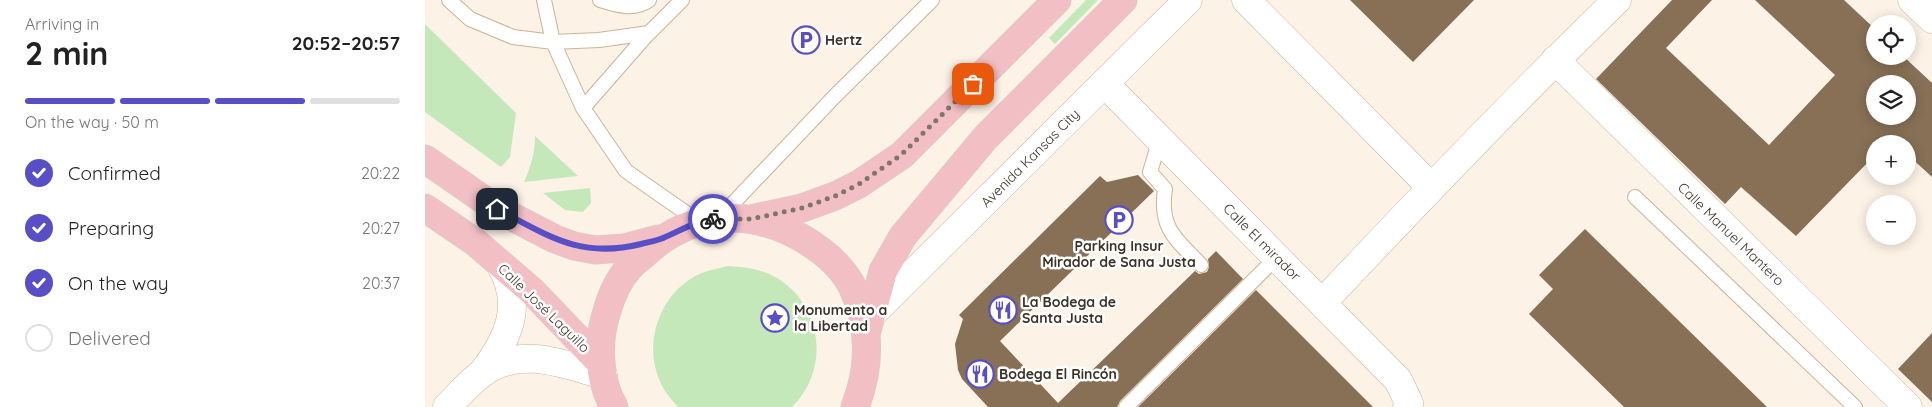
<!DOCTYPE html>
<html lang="en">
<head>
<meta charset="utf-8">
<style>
	body { margin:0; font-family:Quicksand,sans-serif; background:#f6f6f6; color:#222; height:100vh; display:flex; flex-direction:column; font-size:19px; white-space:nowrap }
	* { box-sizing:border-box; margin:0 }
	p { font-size:16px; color:#767676 }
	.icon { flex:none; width:28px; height:28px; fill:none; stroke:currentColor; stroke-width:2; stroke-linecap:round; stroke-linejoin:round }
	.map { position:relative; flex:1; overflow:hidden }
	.details { display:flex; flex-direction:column; background:#fff; width:425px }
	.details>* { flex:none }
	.buttons { position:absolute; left:1441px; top:15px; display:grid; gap:10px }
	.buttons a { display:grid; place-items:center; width:50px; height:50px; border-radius:50%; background:#fff; box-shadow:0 2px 12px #0003; font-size:25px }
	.pin { position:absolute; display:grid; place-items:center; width:42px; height:42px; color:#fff; margin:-21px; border-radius:10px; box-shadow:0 2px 8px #0006 }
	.courier { position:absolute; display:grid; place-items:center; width:50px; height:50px; margin:-25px; border:4px solid #584fc7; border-radius:50%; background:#fff; color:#222; box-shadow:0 1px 6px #0007 }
	.overview em { font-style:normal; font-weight:700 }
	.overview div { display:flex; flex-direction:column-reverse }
	.overview { display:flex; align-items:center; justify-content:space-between; height:85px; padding:0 25px }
	h1 { font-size:32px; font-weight:700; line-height:38px }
	.bar { display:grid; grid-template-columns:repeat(4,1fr); gap:8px 5px; align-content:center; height:60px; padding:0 25px }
	.bar i { height:6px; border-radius:4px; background:#e0e0e0 }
	.bar .active { background:#584fc7 }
	.bar p { grid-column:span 4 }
	ol { padding:0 25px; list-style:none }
	li { display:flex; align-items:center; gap:15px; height:55px }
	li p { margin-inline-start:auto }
	li .icon { padding:5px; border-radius:50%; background:#584fc7; color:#fff; stroke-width:4 }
	li:last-child { color:#767676 }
	li i { width:28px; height:28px; border:2px solid #e0e0e0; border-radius:50% }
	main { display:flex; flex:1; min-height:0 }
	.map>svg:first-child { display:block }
	.green { fill:#c4e8b9 }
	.building { fill:#877055; fill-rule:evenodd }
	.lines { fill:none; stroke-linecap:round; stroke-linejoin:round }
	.service-casing { stroke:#cbb296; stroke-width:16 }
	.minor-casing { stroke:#cbb296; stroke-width:29 }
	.secondary-casing { stroke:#cbb296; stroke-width:29 }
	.primary-casing { stroke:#d4d2cf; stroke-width:29 }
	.service { stroke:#fff; stroke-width:14 }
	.minor { stroke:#fff; stroke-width:28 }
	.secondary { stroke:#fff; stroke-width:28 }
	.primary { stroke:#f2bfc4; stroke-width:28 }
	.done { stroke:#80756a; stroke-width:5; stroke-dasharray:0 9 }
	.route { stroke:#584fc7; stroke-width:6 }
	.labels { text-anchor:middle; stroke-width:5; stroke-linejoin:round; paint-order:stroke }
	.poi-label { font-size:14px; font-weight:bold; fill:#3c3227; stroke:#fff; text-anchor:start }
	.street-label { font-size:14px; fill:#3c3227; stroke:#fff }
</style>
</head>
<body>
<main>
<section class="details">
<div class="overview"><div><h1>2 min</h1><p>Arriving in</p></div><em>20:52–20:57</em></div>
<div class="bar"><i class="active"></i><i class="active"></i><i class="active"></i><i></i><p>On the way · 50 m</p></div>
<ol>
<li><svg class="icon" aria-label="check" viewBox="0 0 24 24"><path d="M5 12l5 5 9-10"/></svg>Confirmed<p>20:22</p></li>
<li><svg class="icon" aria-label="check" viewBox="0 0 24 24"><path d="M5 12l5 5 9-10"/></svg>Preparing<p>20:27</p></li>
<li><svg class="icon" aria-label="check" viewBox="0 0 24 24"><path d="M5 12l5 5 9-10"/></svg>On the way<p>20:37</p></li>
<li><i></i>Delivered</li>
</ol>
</section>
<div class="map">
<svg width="1507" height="407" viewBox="0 0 1507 407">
	<rect width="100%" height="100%" fill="#fdf2e6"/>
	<path class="green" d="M 661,0 L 673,0 L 630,44 L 624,38 Z
		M 0,24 L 91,113 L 85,157 L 76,167 L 0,112 Z
		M 110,136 L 153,176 L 99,182 C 106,166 110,153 110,136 Z
		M 165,188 L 166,203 L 158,212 L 140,210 L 118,193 Z
		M 303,266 C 323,267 342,270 358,282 C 399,312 403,372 367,407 L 253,407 C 245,398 238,390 234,379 C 219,343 234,298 267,278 C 278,271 291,269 303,266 Z"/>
	<path class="building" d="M 925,0 L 1049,0 L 988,62 Z
		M 1247,0 L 1287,0 L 1241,48 L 1344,145 L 1410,75 L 1330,0 L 1419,0 L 1450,29 L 1450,56 L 1478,56 L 1507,83 L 1507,177 L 1482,154 L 1482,144 L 1471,144 L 1466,139 L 1461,144 L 1450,144 L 1450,155 L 1371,236 L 1316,187 L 1300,204 L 1171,79 ZM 1450,84 L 1482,84 L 1482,116 L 1450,116 Z
		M 713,175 L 729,191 L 575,341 L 633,403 L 770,271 L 774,274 L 782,272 L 784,267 L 783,259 L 791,251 L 818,279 L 695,401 L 692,407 L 563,407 L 537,379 L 533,370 L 530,344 L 538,319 L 534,315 L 675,176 L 682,182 Z
		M 1160,229 L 1342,407 L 1199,407 L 1104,314 L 1128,289 L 1114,275 Z
		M 831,290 L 948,407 L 713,407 Z
		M 1507,333 L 1507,402 L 1473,369 Z"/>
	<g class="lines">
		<g class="service-casing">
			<path id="service" d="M 24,0 L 45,19 L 88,37 L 128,42 L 174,40 L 224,33
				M 119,0 L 128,42 L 158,108 L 201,171 L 274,222
				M 175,0 C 191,5 209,11 224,0
				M 158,108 L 221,36 L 257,0
				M 735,139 L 725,172 L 740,189 C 734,229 751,239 776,265
				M 1210,197 L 1430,407
				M 295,217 L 409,97 L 507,0
				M 701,407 L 852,257"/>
		</g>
		<g class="minor-casing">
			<path id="minor" d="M 821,0 L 1006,187
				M 1487,0 L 1507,19
				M 1130,60 L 1483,407
				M 679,83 L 973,380 L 984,403 L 982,407
				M 897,303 C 994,200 1091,98 1192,0
				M 446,315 L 763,0"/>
		</g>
		<g class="secondary-casing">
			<path id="secondary" d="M 58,372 C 84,338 99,304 75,264
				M 22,407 C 34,395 45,381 59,372 C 96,346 139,364 178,375"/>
		</g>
		<g class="primary-casing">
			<path id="primary" d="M 0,159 L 72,209 L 130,239 L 149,246 L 170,250 L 199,248 L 233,239
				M 0,208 L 50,242 L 107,291 L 176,363
				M 330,218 L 377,208 L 410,196 L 434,184 L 477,155 L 632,0
				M 442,331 L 458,271 L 478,236 L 561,137 L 698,0
				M 189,407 C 173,379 172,341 182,311 C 186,297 194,279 204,268 C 210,261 218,256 224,250 C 269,211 324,209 375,237 C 396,249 416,265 427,286 C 446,326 446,366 430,407"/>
		</g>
		<use href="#service" class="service"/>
		<use href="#minor" class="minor"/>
		<use href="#secondary" class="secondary"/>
		<use href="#primary" class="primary"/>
	</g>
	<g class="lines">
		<path class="done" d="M 288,219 L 326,219 L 377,208 L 410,196 L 434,184 L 476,155 L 548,84"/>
		<path class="route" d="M 72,209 C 124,236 155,259 216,244 C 223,242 231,241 238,238 C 257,230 268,222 288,219"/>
	</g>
	<defs>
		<g id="parking-ring" transform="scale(1.4375)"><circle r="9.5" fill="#fff" stroke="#584fc7" stroke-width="1.5"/><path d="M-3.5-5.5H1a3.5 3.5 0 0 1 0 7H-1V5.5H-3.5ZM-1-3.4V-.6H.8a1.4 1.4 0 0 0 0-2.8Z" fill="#584fc7"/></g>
		<g id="restaurant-ring" transform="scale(1.4375)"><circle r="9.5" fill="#fff" stroke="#584fc7" stroke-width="1.5"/><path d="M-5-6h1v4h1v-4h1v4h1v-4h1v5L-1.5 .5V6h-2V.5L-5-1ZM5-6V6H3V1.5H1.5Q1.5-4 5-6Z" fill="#584fc7"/></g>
		<g id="sight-ring" transform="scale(1.4375)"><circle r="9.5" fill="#fff" stroke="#584fc7" stroke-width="1.5"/><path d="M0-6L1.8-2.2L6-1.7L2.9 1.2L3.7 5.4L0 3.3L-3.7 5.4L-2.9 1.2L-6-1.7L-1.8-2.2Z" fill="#584fc7"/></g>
	</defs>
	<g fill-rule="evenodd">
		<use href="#parking-ring" x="381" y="40"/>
		<use href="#parking-ring" x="694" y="220"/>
		<use href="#restaurant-ring" x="578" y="310"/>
		<use href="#sight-ring" x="350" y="318"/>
		<use href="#restaurant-ring" x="555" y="374"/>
	</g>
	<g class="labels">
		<g class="poi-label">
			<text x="400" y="45">Hertz</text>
			<text x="694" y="251" text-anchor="middle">Parking Insur<tspan x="694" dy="16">Mirador de Sana Justa</tspan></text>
			<text x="597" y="307">La Bodega de<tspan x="597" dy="16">Santa Justa</tspan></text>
			<text x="369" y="315">Monumento a<tspan x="369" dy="16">la Libertad</tspan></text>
			<text x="574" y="379">Bodega El Rincón</text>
		</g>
		<g class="street-label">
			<text transform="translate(605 158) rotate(-45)" y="5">Avenida Kansas City</text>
			<text transform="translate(1306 234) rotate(44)" y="5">Calle Manuel Mantero</text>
			<text transform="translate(837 242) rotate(45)" y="5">Calle El mirador</text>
			<text transform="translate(119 308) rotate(44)" y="5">Calle José Laguillo</text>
		</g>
	</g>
</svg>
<div class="buttons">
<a><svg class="icon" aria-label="locate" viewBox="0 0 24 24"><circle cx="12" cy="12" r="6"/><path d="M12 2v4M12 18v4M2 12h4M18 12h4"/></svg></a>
<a><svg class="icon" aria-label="layers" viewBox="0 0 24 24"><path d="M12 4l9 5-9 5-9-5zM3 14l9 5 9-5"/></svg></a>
<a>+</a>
<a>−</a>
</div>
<div class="pin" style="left:548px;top:84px;background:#ea580c"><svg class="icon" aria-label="bag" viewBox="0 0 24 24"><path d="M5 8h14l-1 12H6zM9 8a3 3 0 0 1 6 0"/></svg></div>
<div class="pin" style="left:72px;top:209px;background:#1f2937"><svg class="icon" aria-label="home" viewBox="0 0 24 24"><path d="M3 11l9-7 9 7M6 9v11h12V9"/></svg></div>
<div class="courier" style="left:288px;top:219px"><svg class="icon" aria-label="bike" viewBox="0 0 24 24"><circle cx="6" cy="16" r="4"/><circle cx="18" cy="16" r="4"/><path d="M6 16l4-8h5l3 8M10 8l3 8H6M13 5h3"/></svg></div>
</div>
</main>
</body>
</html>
